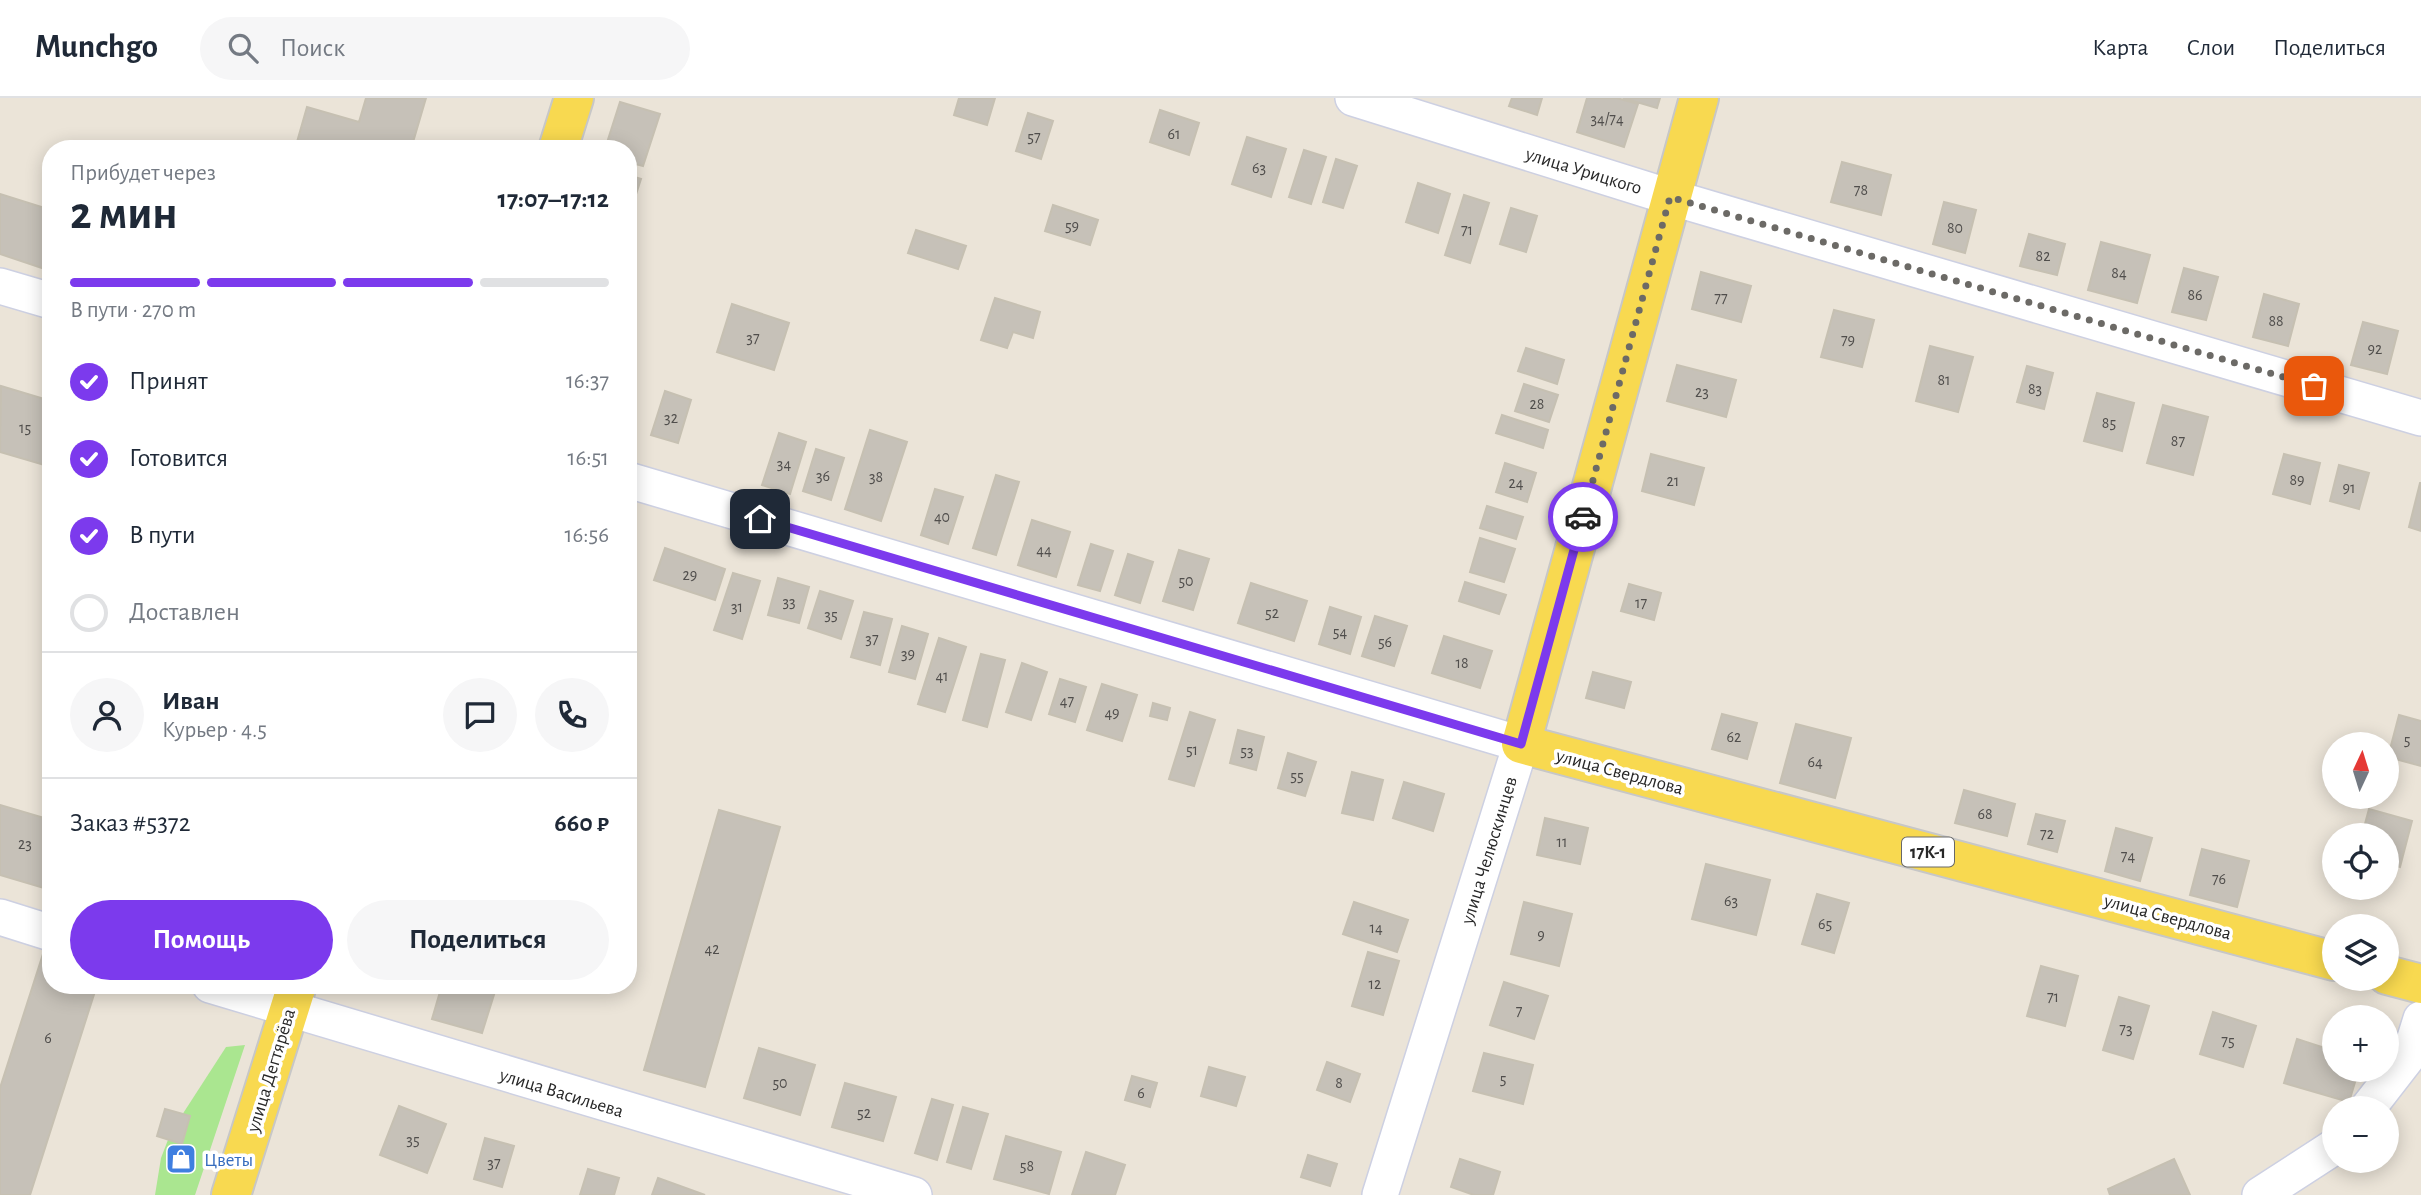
<!DOCTYPE html>
<html lang="ru">
<head>
<meta charset="utf-8">
<style>
	body { margin:0; font-family:"Alegreya Sans",sans-serif; background:#f6f6f7; color:#1f2937; height:100vh; display:flex; flex-direction:column; font-size:26px; white-space:nowrap }
	* { box-sizing:border-box; margin:0 }
	p { font-size:23px; color:#747a83 }
	.icon { flex:none; width:38px; height:38px; fill:none; stroke:currentColor; stroke-width:2; stroke-linecap:round; stroke-linejoin:round }
	.map { position:relative; flex:1; overflow:hidden }
	.sheet { position:absolute; left:42px; top:42px; width:595px; height:854px; display:flex; flex-direction:column; background:#fff; border-radius:28px; box-shadow:0 4px 18px #0003 }
	.sheet>* { flex:none }
	.needle { width:46px; rotate:4deg }
	.fabs { position:absolute; left:2322px; top:634px; display:grid; gap:14px }
	.fabs a { display:grid; place-items:center; width:77px; height:77px; border-radius:50%; background:#fff; box-shadow:0 4px 18px #0003; font-size:35px }
	.pin { position:absolute; display:grid; place-items:center; width:60px; height:60px; color:#fff; margin:-30px; border-radius:14px; box-shadow:0 4px 10px #0006 }
	.courier { position:absolute; display:grid; place-items:center; width:70px; height:70px; margin:-35px; border:5px solid #7c3aed; border-radius:50%; background:#fff; color:#222; box-shadow:0 2px 9px #0007 }
	.overview em { font-style:normal; font-weight:600 }
	.overview div { display:flex; flex-direction:column-reverse }
	.overview { display:flex; align-items:center; justify-content:space-between; height:119px; padding:0 28px }
	h1 { font-size:46px; font-weight:600; line-height:52px }
	.bar { display:grid; grid-template-columns:repeat(4,1fr); gap:10px 7px; align-content:center; height:84px; padding:0 28px }
	.bar i { height:9px; border-radius:5px; background:#e0e1e3 }
	.bar .active { background:#7c3aed }
	.bar p { grid-column:span 4 }
	.line { display:flex; align-items:center; gap:18px; padding:0 28px; border-top:2px solid #e0e1e3 }
	.line div { flex:1 }
	.round { display:grid; place-items:center; flex:none; width:74px; height:74px; border-radius:37px; background:#f6f6f7 }
	ol { padding:0 28px; list-style:none }
	li { display:flex; align-items:center; gap:21px; height:77px }
	li p { margin-inline-start:auto }
	li .icon { padding:7px; border-radius:50%; background:#7c3aed; color:#fff; stroke-width:4 }
	li:last-child { color:#747a83 }
	li i { width:38px; height:38px; border:4px solid #e0e1e3; border-radius:50% }
	.button { display:flex; gap:14px; margin-top:auto; padding:14px 28px }
	.button a { flex:1; height:80px; border-radius:42px; background:#7c3aed; color:#fff; font-size:28px; font-weight:600; line-height:80px; text-align:center }
	.button a+a { background:#f6f6f7; color:#1f2937 }
	header { display:flex; align-items:center; gap:42px; box-sizing:border-box; height:98px; padding:0 35px; background:#fff; border-bottom:2px solid #e0e1e3 }
	header strong { font-size:33px }
	nav { display:flex; gap:38px; margin-inline-start:auto; font-size:24px }
	.search { width:490px; height:63px; background:#f6f6f7; display:flex; align-items:center; gap:18px; box-sizing:border-box; padding:0 24px; border-radius:38px; color:#747a83; font-size:26px }
	.map>svg:first-child { display:block }
	.green { fill:#aae690 }
	.building { fill:#c6c1b8; stroke:#c6c0b2; stroke-width:2 }
	.lines { fill:none; stroke-linecap:round; stroke-linejoin:round }
	.minor-casing { stroke:#cdd0e2; stroke-width:38 }
	.major-casing { stroke:#c7c7c7; stroke-width:42 }
	.minor { stroke:#fff; stroke-width:35 }
	.major { stroke:#f8d950; stroke-width:38 }
	.done { stroke:#6c6a66; stroke-width:7; stroke-dasharray:0 12.6 }
	.route { stroke:#7c3aed; stroke-width:9 }
	.labels { text-anchor:middle; stroke-width:7; stroke-linejoin:round; paint-order:stroke }
	.number-label { font-size:16px; fill:#504e4c }
	.shield { fill:#fff; stroke:#686868; stroke-width:2 }
	.shield-label { font-size:18px; font-weight:bold; fill:#282828 }
	.street-label { font-size:19px; fill:#282828; stroke:#fff }
	.shop-label { font-size:19px; fill:#366cbe; stroke:#fff; text-anchor:start }
</style>
</head>
<body>
<header>
<strong>Munchgo</strong>
<div class="search"><svg class="icon" aria-label="search" viewBox="0 0 24 24"><circle cx="10" cy="10" r="6"/><path d="M15 15l6 6"/></svg>Поиск</div>
<nav><a>Карта</a><a>Слои</a><a>Поделиться</a></nav>
</header>
<div class="map">
<svg width="2421" height="1097" viewBox="0 0 2421 1097">
	<rect width="100%" height="100%" fill="#ebe4d8"/>
	<path class="green" d="M 245,947 L 195,1097 L 155,1097 L 161,1060 L 171,1034 L 226,949 Z"/>
	<path class="building" d="M 366,0 L 426,0 L 411,51 L 295,51 L 307,9 L 359,24 Z
		M 959,0 L 995,0 L 987,27 L 954,17 Z
		M 1512,0 L 1542,0 L 1537,17 L 1509,8 Z
		M 1587,0 L 1617,0 L 1638,6 L 1624,49 L 1577,34 Z
		M 1623,0 L 1660,0 L 1657,10 Z
		M 620,4 L 660,16 L 643,68 L 628,64 L 628,51 L 605,51 Z
		M 1160,12 L 1199,25 L 1189,57 L 1150,44 Z
		M 1028,15 L 1053,23 L 1041,61 L 1016,53 Z
		M 1247,39 L 1286,51 L 1271,99 L 1232,86 Z
		M 1304,52 L 1326,59 L 1311,106 L 1289,99 Z
		M 1336,61 L 1357,68 L 1343,110 L 1323,104 Z
		M 1842,64 L 1891,77 L 1881,117 L 1831,104 Z
		M 628,77 L 641,81 L 628,121 Z
		M 1418,85 L 1450,96 L 1438,135 L 1406,124 Z
		M 0,96 L 51,112 L 51,173 L 0,156 Z
		M 1464,97 L 1489,105 L 1470,165 L 1445,157 Z
		M 1944,104 L 1976,112 L 1965,155 L 1933,146 Z
		M 1053,107 L 1098,122 L 1090,147 L 1045,133 Z
		M 1511,110 L 1537,118 L 1526,154 L 1500,146 Z
		M 916,132 L 966,148 L 958,171 L 908,155 Z
		M 2029,136 L 2065,146 L 2057,177 L 2020,168 Z
		M 2101,144 L 2150,157 L 2137,205 L 2088,192 Z
		M 2184,170 L 2218,179 L 2206,222 L 2172,214 Z
		M 1701,174 L 1751,188 L 1741,224 L 1692,211 Z
		M 2264,196 L 2299,206 L 2288,248 L 2253,239 Z
		M 995,200 L 1040,214 L 1033,240 L 1013,234 L 1007,250 L 981,242 Z
		M 732,206 L 789,225 L 774,272 L 717,254 Z
		M 1834,212 L 1874,222 L 1862,269 L 1821,259 Z
		M 2363,224 L 2398,233 L 2387,276 L 2351,267 Z
		M 1930,248 L 1973,259 L 1958,314 L 1916,303 Z
		M 1526,250 L 1564,262 L 1557,286 L 1518,273 Z
		M 1677,267 L 1736,282 L 1726,319 L 1667,303 Z
		M 2027,268 L 2053,275 L 2044,311 L 2017,304 Z
		M 1524,286 L 1558,297 L 1549,324 L 1515,313 Z
		M 1,288 L 51,303 L 51,369 L 0,354 Z
		M 665,293 L 691,302 L 678,345 L 651,337 Z
		M 2097,295 L 2134,305 L 2122,353 L 2084,343 Z
		M 2163,307 L 2208,319 L 2193,377 L 2147,365 Z
		M 1502,317 L 1548,332 L 1543,350 L 1496,335 Z
		M 870,332 L 907,344 L 881,423 L 845,411 Z
		M 779,335 L 806,344 L 790,396 L 762,387 Z
		M 816,351 L 844,360 L 831,402 L 803,393 Z
		M 1651,356 L 1704,370 L 1694,407 L 1642,393 Z
		M 2284,356 L 2320,365 L 2310,406 L 2273,396 Z
		M 1505,365 L 1536,375 L 1527,404 L 1496,394 Z
		M 2339,367 L 2369,375 L 2359,411 L 2330,403 Z
		M 996,377 L 1019,384 L 996,457 L 973,450 Z
		M 2420,385 L 2421,385 L 2421,433 L 2409,429 Z
		M 935,391 L 963,399 L 948,446 L 921,437 Z
		M 1487,408 L 1523,419 L 1516,441 L 1480,430 Z
		M 1032,422 L 1070,434 L 1056,479 L 1018,467 Z
		M 1480,440 L 1515,451 L 1504,484 L 1470,474 Z
		M 1091,446 L 1113,453 L 1100,493 L 1078,487 Z
		M 665,450 L 725,471 L 715,502 L 654,482 Z
		M 1179,452 L 1209,461 L 1193,512 L 1163,503 Z
		M 1128,456 L 1153,464 L 1140,505 L 1115,497 Z
		M 733,475 L 760,483 L 742,541 L 714,532 Z
		M 778,480 L 809,489 L 799,525 L 768,517 Z
		M 1465,484 L 1506,497 L 1499,516 L 1459,503 Z
		M 1251,485 L 1307,503 L 1294,543 L 1238,525 Z
		M 1629,486 L 1661,495 L 1654,522 L 1621,513 Z
		M 820,493 L 853,503 L 841,541 L 808,530 Z
		M 1330,509 L 1361,519 L 1350,556 L 1319,546 Z
		M 864,514 L 892,521 L 880,567 L 851,559 Z
		M 1375,518 L 1407,528 L 1394,568 L 1362,558 Z
		M 902,528 L 928,536 L 915,581 L 889,574 Z
		M 1444,538 L 1492,553 L 1480,590 L 1432,575 Z
		M 939,540 L 966,549 L 945,614 L 918,606 Z
		M 981,556 L 1005,562 L 987,629 L 963,622 Z
		M 1022,565 L 1047,574 L 1031,622 L 1006,614 Z
		M 1593,574 L 1631,584 L 1624,610 L 1586,600 Z
		M 1060,581 L 1086,589 L 1075,624 L 1049,616 Z
		M 1102,586 L 1137,597 L 1122,643 L 1087,632 Z
		M 1153,605 L 1170,610 L 1167,622 L 1150,618 Z
		M 1190,614 L 1215,622 L 1194,688 L 1169,681 Z
		M 1722,616 L 1757,625 L 1747,661 L 1712,651 Z
		M 2399,617 L 2421,623 L 2421,668 L 2388,659 Z
		M 1796,626 L 1851,640 L 1835,700 L 1780,685 Z
		M 1238,632 L 1264,639 L 1256,672 L 1230,665 Z
		M 1288,655 L 1316,664 L 1305,698 L 1278,690 Z
		M 1352,674 L 1383,682 L 1373,722 L 1342,715 Z
		M 1404,684 L 1444,696 L 1433,733 L 1393,720 Z
		M 1964,692 L 2015,706 L 2007,738 L 1955,725 Z
		M 0,707 L 51,722 L 51,767 L 44,790 L 0,777 Z
		M 2369,711 L 2412,723 L 2400,769 L 2387,765 L 2387,737 L 2362,737 Z
		M 719,712 L 780,729 L 705,989 L 644,972 Z
		M 2036,716 L 2065,723 L 2057,754 L 2028,746 Z
		M 1545,720 L 1588,730 L 1580,766 L 1537,757 Z
		M 2116,730 L 2152,740 L 2140,783 L 2105,773 Z
		M 2202,751 L 2249,763 L 2237,809 L 2190,797 Z
		M 1706,766 L 1770,782 L 1756,837 L 1692,821 Z
		M 1817,796 L 1849,805 L 1834,855 L 1802,846 Z
		M 1354,804 L 1408,822 L 1397,854 L 1343,836 Z
		M 1524,804 L 1572,816 L 1559,868 L 1511,856 Z
		M 1368,854 L 1399,863 L 1383,917 L 1352,908 Z
		M 43,856 L 51,858 L 51,887 L 97,887 L 30,1097 L 0,1097 L 0,990 Z
		M 2041,868 L 2078,878 L 2065,928 L 2027,918 Z
		M 1504,884 L 1548,898 L 1534,941 L 1490,927 Z
		M 442,887 L 497,887 L 482,935 L 432,921 Z
		M 2119,899 L 2149,908 L 2133,961 L 2103,952 Z
		M 2213,914 L 2256,928 L 2243,969 L 2200,956 Z
		M 2297,941 L 2334,953 L 2334,971 L 2359,971 L 2349,1004 L 2284,985 Z
		M 759,950 L 815,967 L 800,1017 L 744,1000 Z
		M 1484,955 L 1533,967 L 1523,1006 L 1473,993 Z
		M 1327,964 L 1360,976 L 1350,1004 L 1317,992 Z
		M 1209,969 L 1245,979 L 1236,1008 L 1201,998 Z
		M 1132,978 L 1157,985 L 1150,1009 L 1125,1002 Z
		M 845,985 L 896,999 L 883,1043 L 832,1029 Z
		M 932,1001 L 953,1007 L 937,1062 L 915,1055 Z
		M 399,1008 L 446,1026 L 427,1075 L 380,1057 Z
		M 963,1009 L 988,1016 L 971,1071 L 947,1064 Z
		M 165,1011 L 190,1018 L 182,1046 L 157,1038 Z
		M 1006,1038 L 1061,1054 L 1049,1096 L 994,1081 Z
		M 485,1040 L 514,1048 L 502,1089 L 474,1081 Z
		M 1086,1054 L 1125,1067 L 1115,1097 L 1072,1097 Z
		M 1308,1057 L 1337,1066 L 1330,1088 L 1301,1079 Z
		M 1460,1061 L 1500,1074 L 1493,1097 L 1474,1097 L 1451,1089 Z
		M 2174,1061 L 2190,1097 L 2110,1097 L 2108,1091 Z
		M 588,1071 L 619,1080 L 614,1097 L 580,1097 Z
		M 658,1080 L 705,1097 L 652,1097 Z"/>
	<g class="lines">
		<g class="minor-casing">
			<path id="minor" d="M 1353,0 L 1670,99 L 2421,320
				M 0,188 L 51,203
				M 628,382 L 1521,646 L 1380,1097
				M 0,819 L 51,835
				M 210,887 L 914,1097
				M 2368,1010 L 2410,956 L 2421,921
				M 2260,1097 L 2334,1049"/>
		</g>
		<g class="major-casing">
			<path id="major" d="M 1699,0 L 1521,646 L 2334,863
				M 558,51 L 574,0
				M 2387,877 L 2421,886
				M 231,1097 L 297,887"/>
		</g>
		<use href="#minor" class="minor"/>
		<use href="#major" class="major"/>
	</g>
	<g class="lines">
		<path class="done" d="M 1583,419 L 1670,99 L 2314,288"/>
		<path class="route" d="M 760,421 L 1521,646 L 1583,419"/>
	</g>
	<defs>
		<g id="shop-square" transform="scale(1.575)"><rect x="-9" y="-9" width="18" height="18" rx="4" fill="#3f7fe0" stroke="#fff"/><path d="M-5-2.5h2.3a2.7 3.5 0 0 1 5.4 0H5L5.5 6h-11ZM-1.5-2.5h3a1.5 2.3 0 0 0-3 0Z" fill="#fff"/></g>
	</defs>
	<g fill-rule="evenodd">
		<use href="#shop-square" x="181" y="1061"/>
	</g>
	<g class="labels">
		<g class="number-label">
			<text x="1607" y="26">34/74</text>
			<text x="1174" y="41">61</text>
			<text x="1034" y="44">57</text>
			<text x="1259" y="75">63</text>
			<text x="1861" y="97">78</text>
			<text x="1072" y="133">59</text>
			<text x="1955" y="135">80</text>
			<text x="1467" y="137">71</text>
			<text x="2043" y="163">82</text>
			<text x="2119" y="180">84</text>
			<text x="2195" y="202">86</text>
			<text x="1721" y="205">77</text>
			<text x="2276" y="228">88</text>
			<text x="753" y="245">37</text>
			<text x="1848" y="247">79</text>
			<text x="2375" y="256">92</text>
			<text x="1944" y="287">81</text>
			<text x="2035" y="296">83</text>
			<text x="1702" y="299">23</text>
			<text x="1537" y="311">28</text>
			<text x="671" y="325">32</text>
			<text x="2109" y="330">85</text>
			<text x="25" y="335">15</text>
			<text x="2178" y="348">87</text>
			<text x="784" y="371">34</text>
			<text x="823" y="383">36</text>
			<text x="876" y="384">38</text>
			<text x="2297" y="387">89</text>
			<text x="1673" y="388">21</text>
			<text x="1516" y="390">24</text>
			<text x="2349" y="395">91</text>
			<text x="942" y="424">40</text>
			<text x="1044" y="457">44</text>
			<text x="690" y="482">29</text>
			<text x="1186" y="488">50</text>
			<text x="789" y="509">33</text>
			<text x="1641" y="510">17</text>
			<text x="737" y="514">31</text>
			<text x="1272" y="520">52</text>
			<text x="831" y="522">35</text>
			<text x="1340" y="539">54</text>
			<text x="872" y="546">37</text>
			<text x="1385" y="549">56</text>
			<text x="908" y="561">39</text>
			<text x="1462" y="570">18</text>
			<text x="942" y="583">41</text>
			<text x="1067" y="608">47</text>
			<text x="1112" y="620">49</text>
			<text x="1734" y="644">62</text>
			<text x="2407" y="647">5</text>
			<text x="1192" y="657">51</text>
			<text x="1247" y="658">53</text>
			<text x="1815" y="669">64</text>
			<text x="1297" y="683">55</text>
			<text x="1985" y="721">68</text>
			<text x="2047" y="741">72</text>
			<text x="1562" y="749">11</text>
			<text x="25" y="751">23</text>
			<text x="2128" y="763">74</text>
			<text x="2219" y="786">76</text>
			<text x="1731" y="808">63</text>
			<text x="1825" y="831">65</text>
			<text x="1376" y="835">14</text>
			<text x="1541" y="842">9</text>
			<text x="712" y="856">42</text>
			<text x="1375" y="891">12</text>
			<text x="2053" y="904">71</text>
			<text x="1519" y="918">7</text>
			<text x="2126" y="936">73</text>
			<text x="48" y="945">6</text>
			<text x="2228" y="948">75</text>
			<text x="1503" y="986">5</text>
			<text x="780" y="990">50</text>
			<text x="1339" y="990">8</text>
			<text x="1141" y="1000">6</text>
			<text x="864" y="1020">52</text>
			<text x="413" y="1047">35</text>
			<text x="494" y="1070">37</text>
			<text x="1027" y="1073">58</text>
		</g>
		<rect class="shield" x="1902" y="739.5" width="52" height="29" rx="5"/>
		<g class="shield-label">
			<text x="1928" y="760">17К-1</text>
		</g>
		<g class="street-label">
			<text transform="translate(1584 72) rotate(17)" y="7">улица Урицкого</text>
			<text transform="translate(1620 673) rotate(15)" y="7">улица Свердлова</text>
			<text transform="translate(1488 752) rotate(-73)" y="7">улица Челюскинцев</text>
			<text transform="translate(2168 818) rotate(15)" y="7">улица Свердлова</text>
			<text transform="translate(270 972) rotate(-73)" y="7">улица Дегтярёва</text>
			<text transform="translate(562 994) rotate(17)" y="7">улица Васильева</text>
		</g>
		<g class="shop-label">
			<text x="204" y="1068">Цветы</text>
		</g>
	</g>
</svg>
<div class="fabs">
<a><svg class="needle" viewBox="-14 -14 28 28"><path d="M0-13l5 13h-10z" fill="#e53935"/><path d="M0 13l5-13h-10z" fill="#747a83"/></svg></a>
<a><svg class="icon" aria-label="locate" viewBox="0 0 24 24"><circle cx="12" cy="12" r="6"/><path d="M12 2v4M12 18v4M2 12h4M18 12h4"/></svg></a>
<a><svg class="icon" aria-label="layers" viewBox="0 0 24 24"><path d="M12 4l9 5-9 5-9-5zM3 14l9 5 9-5"/></svg></a>
<a>+</a>
<a>−</a>
</div>
<div class="pin" style="left:2314px;top:288px;background:#ea580c"><svg class="icon" aria-label="bag" viewBox="0 0 24 24"><path d="M5 8h14l-1 12H6zM9 8a3 3 0 0 1 6 0"/></svg></div>
<div class="pin" style="left:760px;top:421px;background:#1f2937"><svg class="icon" aria-label="home" viewBox="0 0 24 24"><path d="M3 11l9-7 9 7M6 9v11h12V9"/></svg></div>
<div class="courier" style="left:1583px;top:419px"><svg class="icon" aria-label="car" viewBox="0 0 24 24"><path d="M5 17H2v-5l4-1 3-4h7l3 4 3 1v5h-3M9 17h6M6 11h13"/><circle cx="7" cy="17" r="2"/><circle cx="17" cy="17" r="2"/></svg></div>
<section class="sheet">
<div class="overview"><div><h1>2 мин</h1><p>Прибудет через</p></div><em>17:07–17:12</em></div>
<div class="bar"><i class="active"></i><i class="active"></i><i class="active"></i><i></i><p>В пути · 270 m</p></div>
<ol>
<li><svg class="icon" aria-label="check" viewBox="0 0 24 24"><path d="M5 12l5 5 9-10"/></svg>Принят<p>16:37</p></li>
<li><svg class="icon" aria-label="check" viewBox="0 0 24 24"><path d="M5 12l5 5 9-10"/></svg>Готовится<p>16:51</p></li>
<li><svg class="icon" aria-label="check" viewBox="0 0 24 24"><path d="M5 12l5 5 9-10"/></svg>В пути<p>16:56</p></li>
<li><i></i>Доставлен</li>
</ol>
<div class="line" style="height:126px"><a class="round"><svg class="icon" aria-label="person" viewBox="0 0 24 24"><circle cx="12" cy="8" r="4"/><path d="M4 21q1-7 8-7t8 7"/></svg></a><div><b>Иван</b><p>Курьер · 4.5</p></div><a class="round"><svg class="icon" aria-label="chat" viewBox="0 0 24 24"><path d="M4 5h16v11H9l-5 4z"/></svg></a><a class="round"><svg class="icon" aria-label="phone" viewBox="0 0 24 24"><path d="M5 4h4l2 5-3 2q2 4 5 5l2-3 5 2v4C11 20 4 13 5 4z"/></svg></a></div>
<div class="line" style="height:91px"><div>Заказ #5372</div><b>660 ₽</b></div>
<div class="button"><a>Помощь</a><a>Поделиться</a></div>
</section>
</div>
</body>
</html>
